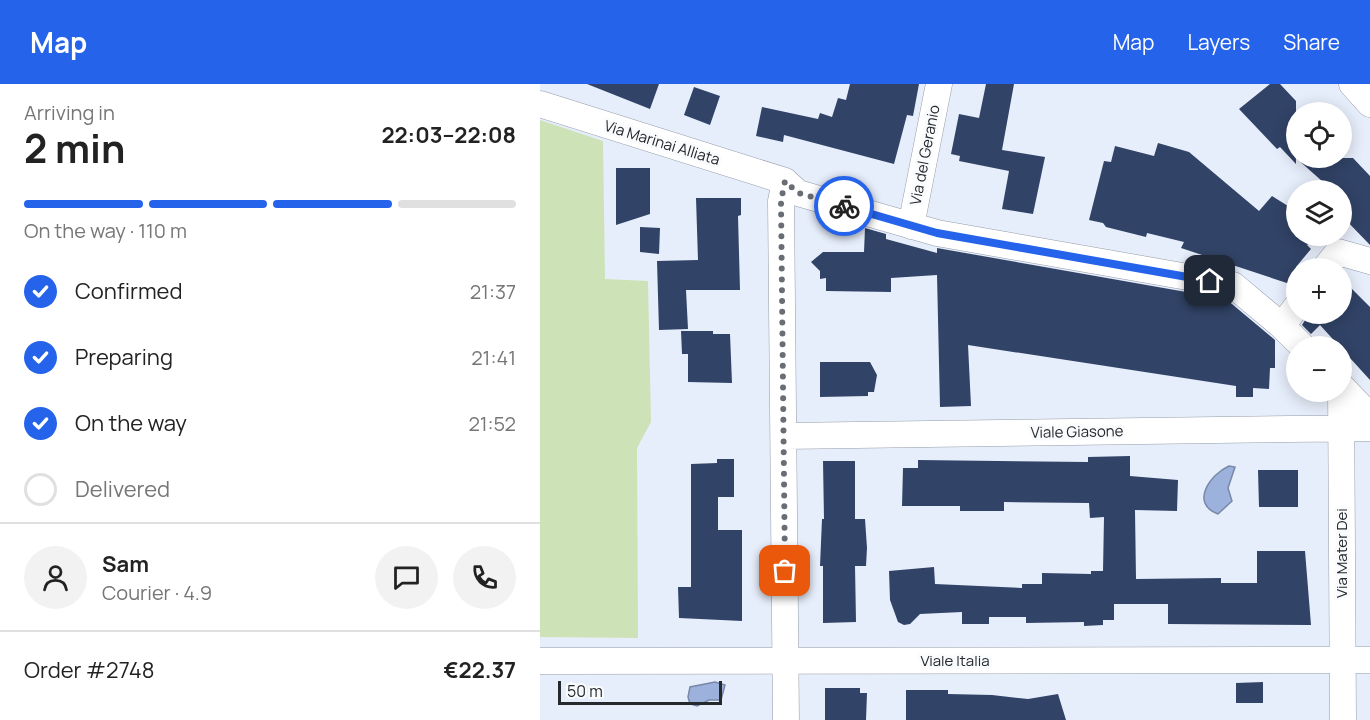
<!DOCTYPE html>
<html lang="en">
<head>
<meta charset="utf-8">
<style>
	body { margin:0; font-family:Manrope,sans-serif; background:#f2f2f2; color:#222; height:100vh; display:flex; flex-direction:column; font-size:22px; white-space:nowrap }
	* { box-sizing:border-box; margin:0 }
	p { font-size:20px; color:#767676 }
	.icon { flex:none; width:33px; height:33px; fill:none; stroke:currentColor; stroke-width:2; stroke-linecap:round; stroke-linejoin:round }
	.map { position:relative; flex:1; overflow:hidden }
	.sheet { display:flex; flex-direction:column; background:#fff; width:540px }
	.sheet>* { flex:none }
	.buttons { position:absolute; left:746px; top:18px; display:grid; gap:12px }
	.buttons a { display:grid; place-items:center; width:66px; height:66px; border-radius:50%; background:#fff; box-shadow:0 3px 15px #0003; font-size:30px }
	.scale { position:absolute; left:18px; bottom:15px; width:164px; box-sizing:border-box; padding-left:6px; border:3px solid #25282c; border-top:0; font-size:16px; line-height:21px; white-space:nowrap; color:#25282c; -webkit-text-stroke:4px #f9fbfd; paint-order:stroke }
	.pin { position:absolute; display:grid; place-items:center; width:51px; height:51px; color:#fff; margin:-26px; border-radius:12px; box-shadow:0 3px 9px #0006 }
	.courier { position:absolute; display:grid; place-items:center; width:60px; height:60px; margin:-30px; border:4px solid #2563eb; border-radius:50%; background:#fff; color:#222; box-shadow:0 2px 8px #0007 }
	.headline em { font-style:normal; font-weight:700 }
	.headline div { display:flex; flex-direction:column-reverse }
	.headline { display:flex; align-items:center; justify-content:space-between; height:102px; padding:0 24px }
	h1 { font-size:39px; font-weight:700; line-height:45px }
	.bar { display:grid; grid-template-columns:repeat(4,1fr); gap:9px 6px; align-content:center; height:72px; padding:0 24px }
	.bar i { height:8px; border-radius:4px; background:#e0e0e0 }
	.bar .on { background:#2563eb }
	.bar p { grid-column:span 4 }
	.line { display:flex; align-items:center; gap:15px; padding:0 24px; border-top:2px solid #e0e0e0 }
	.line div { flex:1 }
	.round { display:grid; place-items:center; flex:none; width:63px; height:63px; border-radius:32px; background:#f2f2f2 }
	ol { padding:0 24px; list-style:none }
	li { display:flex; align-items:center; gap:18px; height:66px }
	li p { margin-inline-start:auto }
	li .icon { padding:6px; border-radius:50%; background:#2563eb; color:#fff; stroke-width:4 }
	li:last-child { color:#767676 }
	li i { width:33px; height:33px; border:3px solid #e0e0e0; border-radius:50% }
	header { display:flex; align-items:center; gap:36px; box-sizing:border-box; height:84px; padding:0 30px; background:#2563eb; color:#fff }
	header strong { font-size:28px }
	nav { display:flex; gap:33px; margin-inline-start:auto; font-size:21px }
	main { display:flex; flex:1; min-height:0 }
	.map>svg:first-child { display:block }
	.green { fill:#cde3b7 }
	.water { fill:#9cb1dc; stroke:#7888a7; stroke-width:1.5 }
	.building { fill:#314367 }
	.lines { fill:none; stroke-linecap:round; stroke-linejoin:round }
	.street-casing { stroke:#959ca8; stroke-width:27 }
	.street { stroke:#fff; stroke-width:26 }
	.done { stroke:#696d74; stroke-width:6; stroke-dasharray:0 10.8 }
	.route { stroke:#2563eb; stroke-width:8 }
	.labels { text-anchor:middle; stroke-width:6; stroke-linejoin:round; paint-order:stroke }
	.street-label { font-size:15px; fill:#25282c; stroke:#f9fbfd }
</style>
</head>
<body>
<header>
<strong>Map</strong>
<nav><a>Map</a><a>Layers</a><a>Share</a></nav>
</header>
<main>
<section class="sheet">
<div class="headline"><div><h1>2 min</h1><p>Arriving in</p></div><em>22:03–22:08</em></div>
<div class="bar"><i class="on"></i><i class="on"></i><i class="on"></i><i></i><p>On the way · 110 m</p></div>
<ol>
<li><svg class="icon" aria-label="check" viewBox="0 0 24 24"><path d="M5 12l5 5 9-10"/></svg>Confirmed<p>21:37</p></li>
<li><svg class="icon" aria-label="check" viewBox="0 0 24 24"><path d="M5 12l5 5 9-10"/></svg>Preparing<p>21:41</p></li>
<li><svg class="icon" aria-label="check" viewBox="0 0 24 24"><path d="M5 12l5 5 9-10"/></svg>On the way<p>21:52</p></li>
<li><i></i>Delivered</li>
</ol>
<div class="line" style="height:108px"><a class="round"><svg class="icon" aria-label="person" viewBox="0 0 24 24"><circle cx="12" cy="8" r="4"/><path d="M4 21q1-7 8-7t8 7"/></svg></a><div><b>Sam</b><p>Courier · 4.9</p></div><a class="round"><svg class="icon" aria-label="chat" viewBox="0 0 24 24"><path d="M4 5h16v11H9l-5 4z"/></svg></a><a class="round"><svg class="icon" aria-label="phone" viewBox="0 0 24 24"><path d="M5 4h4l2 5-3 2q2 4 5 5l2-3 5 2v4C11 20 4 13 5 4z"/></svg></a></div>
<div class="line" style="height:78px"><div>Order #2748</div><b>€22.37</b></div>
</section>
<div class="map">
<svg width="830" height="636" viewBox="0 0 830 636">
	<rect width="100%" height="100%" fill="#e7eefb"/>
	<path class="green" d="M 0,36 L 63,57 L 65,195 L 108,197 L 111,338 L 97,364 L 98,554 L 0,553 Z"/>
	<path class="water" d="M 689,382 L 695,383 L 688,404 L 692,417 L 678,430 C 649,419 671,390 689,382 Z
		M 175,598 L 185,601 L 181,616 L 169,616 L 157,622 L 150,620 L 148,613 L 150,603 Z"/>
	<path class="building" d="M 47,0 L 119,0 L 110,25 Z
		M 310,0 L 379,0 L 373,32 L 367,31 L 354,80 L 244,51 L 243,58 L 216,52 L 222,23 L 278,35 L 280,29 L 292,33 L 298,14 L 306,16 Z
		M 446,0 L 474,0 L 462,66 L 505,73 L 493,130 L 462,125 L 469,87 L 419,77 L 420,72 L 411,70 L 419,30 L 439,34 Z
		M 730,0 L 740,0 L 756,17 L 756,74 L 813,74 L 830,92 L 830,161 L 801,131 L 801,106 L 792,106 L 756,74 L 756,80 L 740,63 L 737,65 L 699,25 Z
		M 154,3 L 180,12 L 170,41 L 144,31 Z
		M 618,59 L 649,68 L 719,127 L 732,112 L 756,127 L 756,152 L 776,152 L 767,161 L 771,165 L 756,183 L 756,202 L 641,164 L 644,158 L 607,149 L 606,153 L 566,143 L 563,139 L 549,136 L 564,77 L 571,78 L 575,62 L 614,72 Z
		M 76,84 L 110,84 L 110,130 L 76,141 Z
		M 156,114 L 201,114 L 201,131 L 198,132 L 200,206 L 146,206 L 148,245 L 119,246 L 117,177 L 158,176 Z
		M 100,143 L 120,144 L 119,170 L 100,168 Z
		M 325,144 L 346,150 L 346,155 L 397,169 L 397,164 L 686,215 L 735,256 L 735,284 L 730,284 L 729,305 L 713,304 L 713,313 L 696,313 L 696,302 L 428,261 L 431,322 L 400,323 L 397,191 L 351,194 L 351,208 L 286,207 L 286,194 L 280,195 L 280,187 L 271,178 L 283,168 L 324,168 Z
		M 801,194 L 830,223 L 830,296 L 780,241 L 771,250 L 762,241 L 769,230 L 801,230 Z
		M 141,247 L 173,247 L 173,250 L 190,250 L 192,299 L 148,298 L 148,270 L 142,270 Z
		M 280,278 L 330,278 L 337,291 L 334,308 L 328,308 L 328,312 L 280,313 Z
		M 590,372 L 590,392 L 638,396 L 637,427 L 595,426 L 596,495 L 681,494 L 681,499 L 717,499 L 717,467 L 765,467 L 771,541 L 628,540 L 628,520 L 574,520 L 574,536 L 563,536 L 563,541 L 544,542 L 544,538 L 486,539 L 486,533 L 449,533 L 449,540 L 422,540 L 422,528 L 380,530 L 370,540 L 364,541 L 358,538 L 350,516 L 349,487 L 394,483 L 395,500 L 482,504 L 482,500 L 502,500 L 502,489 L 551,490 L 551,487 L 563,487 L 564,433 L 550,434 L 549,419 L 464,418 L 464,427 L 420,427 L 420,422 L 362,422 L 363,384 L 378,384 L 378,376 L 548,378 L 548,373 Z
		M 177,375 L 194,375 L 194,413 L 178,413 L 178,446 L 202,446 L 202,537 L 139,534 L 138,503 L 151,503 L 151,380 L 177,379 Z
		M 283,377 L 315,377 L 315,435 L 325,435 L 327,464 L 326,482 L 315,482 L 316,538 L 283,539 L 283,482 L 280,482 L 282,435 L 284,435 Z
		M 718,386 L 758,386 L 758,423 L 719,423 Z
		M 723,598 L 723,619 L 696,619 L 696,599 Z
		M 285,604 L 320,604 L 320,609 L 327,609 L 326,636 L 285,636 Z
		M 366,606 L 408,606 L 408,610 L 452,611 L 488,615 L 518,610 L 526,636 L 366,636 Z"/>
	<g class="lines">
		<g class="street-casing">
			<path id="street" d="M 812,0 L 830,20
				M 0,20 L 245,97 L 258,109 L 397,149 L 693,201 L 742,242 L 762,262
				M 245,97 L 241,117 L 246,636
				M 371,142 L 399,0
				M 785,184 L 798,168 L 830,177
				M 742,242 L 756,223
				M 801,302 L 803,636
				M 801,302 L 830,332
				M 244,352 L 830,344
				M 0,577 L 830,576"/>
		</g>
		<use href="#street" class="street"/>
	</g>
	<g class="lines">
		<path class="done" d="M 245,487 L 241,117 L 245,97 L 258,109 L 304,122"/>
		<path class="route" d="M 304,122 L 397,149 L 670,197"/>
	</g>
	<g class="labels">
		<g class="street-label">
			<text transform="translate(122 59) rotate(17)" y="5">Via Marinai Alliata</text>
			<text transform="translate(385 71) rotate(-79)" y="5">Via del Geranio</text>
			<text transform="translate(537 348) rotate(-1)" y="5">Viale Giasone</text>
			<text transform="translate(802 469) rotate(-90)" y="5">Via Mater Dei</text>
			<text x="415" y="582">Viale Italia</text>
		</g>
	</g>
</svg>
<div class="buttons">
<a><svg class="icon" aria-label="locate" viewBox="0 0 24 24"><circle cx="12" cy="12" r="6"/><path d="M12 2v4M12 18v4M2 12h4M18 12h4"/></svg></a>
<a><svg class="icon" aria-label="layers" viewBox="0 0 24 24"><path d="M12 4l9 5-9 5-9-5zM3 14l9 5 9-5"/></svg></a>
<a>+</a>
<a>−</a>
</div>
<div class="scale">50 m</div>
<div class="pin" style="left:245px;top:487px;background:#ea580c"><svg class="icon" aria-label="bag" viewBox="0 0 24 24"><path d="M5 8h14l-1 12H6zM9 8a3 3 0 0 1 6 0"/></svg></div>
<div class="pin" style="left:670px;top:197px;background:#1f2937"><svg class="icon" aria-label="home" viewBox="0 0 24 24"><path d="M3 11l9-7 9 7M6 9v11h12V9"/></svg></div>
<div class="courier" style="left:304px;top:122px"><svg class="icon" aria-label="bike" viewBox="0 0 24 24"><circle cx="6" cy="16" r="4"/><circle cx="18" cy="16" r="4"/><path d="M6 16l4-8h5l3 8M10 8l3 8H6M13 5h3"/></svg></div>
</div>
</main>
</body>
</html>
